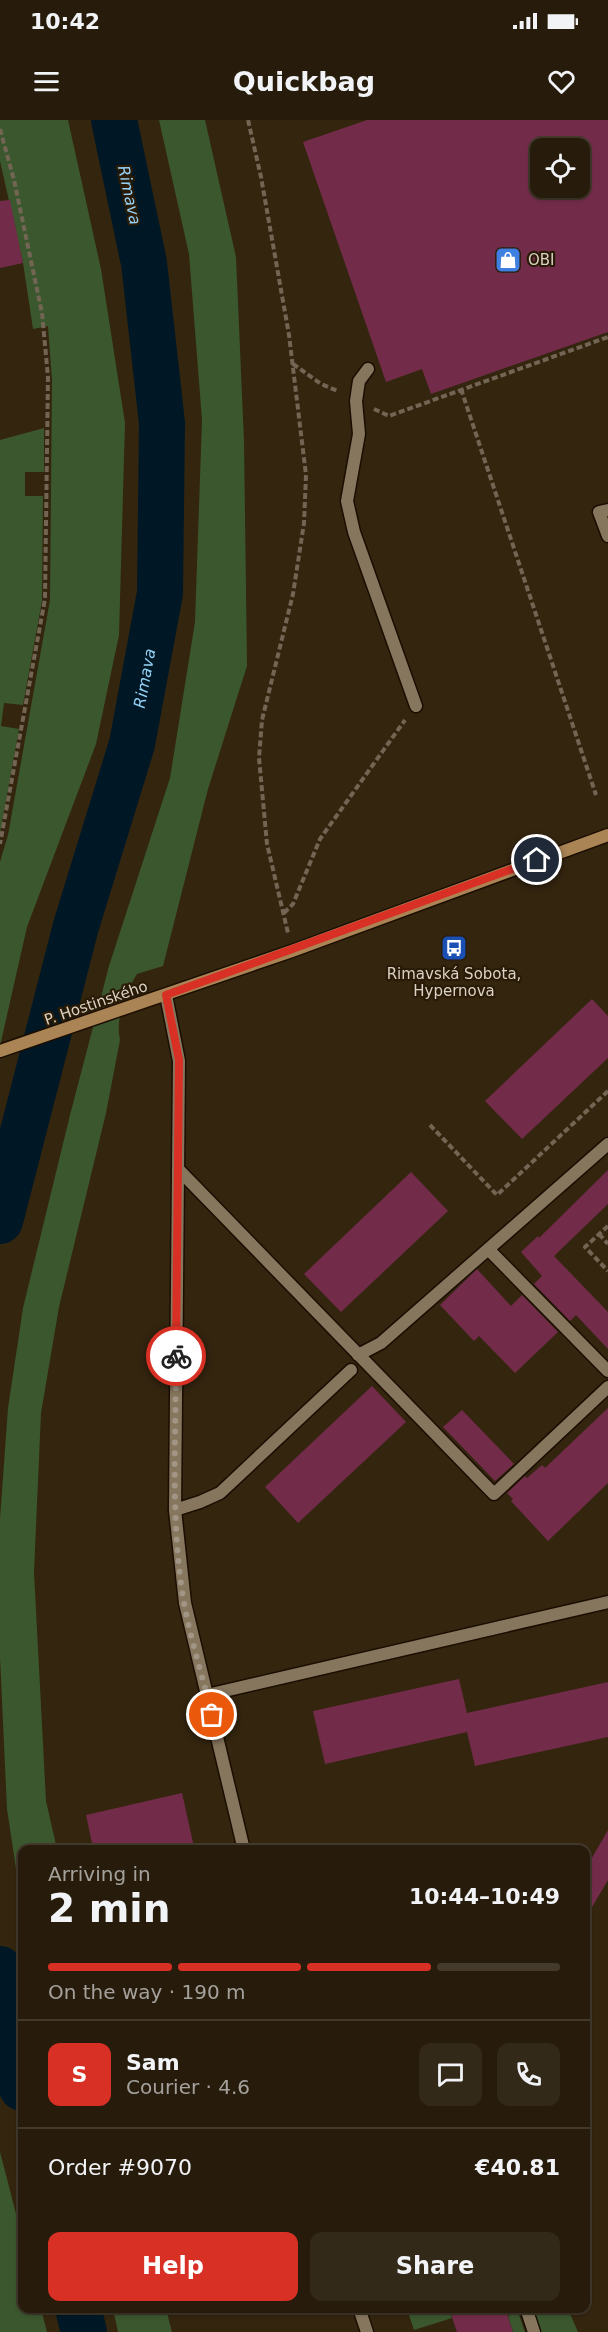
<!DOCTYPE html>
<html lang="en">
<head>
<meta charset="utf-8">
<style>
	body { margin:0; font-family:"DejaVu Sans",sans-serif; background:#332919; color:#f1f3f6; height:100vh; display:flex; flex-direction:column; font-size:22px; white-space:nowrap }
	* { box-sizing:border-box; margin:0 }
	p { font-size:20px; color:#a4a19d }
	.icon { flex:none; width:33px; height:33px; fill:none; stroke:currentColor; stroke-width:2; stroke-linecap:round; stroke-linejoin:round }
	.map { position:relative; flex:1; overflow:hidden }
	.side { position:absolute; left:18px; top:1725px; width:572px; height:468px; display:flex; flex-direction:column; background:#271c0b; border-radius:12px; box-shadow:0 2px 4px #0004,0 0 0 2px #433a2c }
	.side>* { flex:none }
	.fabs { position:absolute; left:530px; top:18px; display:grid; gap:12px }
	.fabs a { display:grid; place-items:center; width:60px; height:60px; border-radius:12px; background:#271c0b; box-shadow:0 2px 4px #0004,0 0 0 2px #433a2c; font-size:30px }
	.pin { position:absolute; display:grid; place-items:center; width:51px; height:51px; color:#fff; margin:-26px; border:3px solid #fff; border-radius:50%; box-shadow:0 2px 6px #0007 }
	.courier { position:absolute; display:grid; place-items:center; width:60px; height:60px; margin:-30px; border:4px solid #d93025; border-radius:50%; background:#fff; color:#222; box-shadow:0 2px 8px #0007 }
	.headline em { font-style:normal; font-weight:700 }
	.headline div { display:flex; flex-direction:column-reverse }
	.headline { display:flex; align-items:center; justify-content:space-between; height:102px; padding:0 30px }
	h1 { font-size:39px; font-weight:700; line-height:45px }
	.bar { display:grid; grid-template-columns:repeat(4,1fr); gap:9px 6px; align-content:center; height:72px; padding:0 30px }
	.bar i { height:8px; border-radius:4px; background:#433a2c }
	.bar .active { background:#d93025 }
	.bar p { grid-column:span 4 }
	.line { display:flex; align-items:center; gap:15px; padding:0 30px; border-top:2px solid #433a2c }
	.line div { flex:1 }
	.round { display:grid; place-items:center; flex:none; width:63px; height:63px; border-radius:12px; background:#332919 }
	.primary-button { display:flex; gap:12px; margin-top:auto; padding:12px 30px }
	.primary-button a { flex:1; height:69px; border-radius:12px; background:#d93025; color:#fff; font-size:24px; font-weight:700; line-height:69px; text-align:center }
	.primary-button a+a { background:#332919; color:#f1f3f6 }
	.status { display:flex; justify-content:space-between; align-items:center; height:42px; padding:0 30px; background:#271c0b; direction:ltr }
	.status svg { height:16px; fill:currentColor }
	header { display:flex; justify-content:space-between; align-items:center; height:78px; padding:0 30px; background:#271c0b; font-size:27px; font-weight:700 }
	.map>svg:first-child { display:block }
	.green { fill:#3b572e }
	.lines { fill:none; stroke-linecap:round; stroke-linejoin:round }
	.river { stroke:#001826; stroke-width:46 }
	.building { fill:#722c4a; fill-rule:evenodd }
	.lane-casing { stroke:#1b0e00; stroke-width:15 }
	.street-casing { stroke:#1b0e00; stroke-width:15 }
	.secondary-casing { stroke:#1b0e00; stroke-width:15 }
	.path { stroke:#726553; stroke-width:4; stroke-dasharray:6 3; stroke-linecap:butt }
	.lane { stroke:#87765e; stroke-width:12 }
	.street { stroke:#87765e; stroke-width:12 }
	.secondary { stroke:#aa8455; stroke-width:12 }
	.done { stroke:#a19585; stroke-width:6; stroke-dasharray:0 10.8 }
	.route { stroke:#d93025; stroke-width:8 }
	.labels { text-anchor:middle; stroke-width:4.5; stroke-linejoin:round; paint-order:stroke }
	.poi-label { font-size:15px; fill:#dbd2c5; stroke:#2a1b06; text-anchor:start }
	.street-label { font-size:15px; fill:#dbd2c5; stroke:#2a1b06 }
	.water-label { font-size:16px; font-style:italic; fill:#95d2f7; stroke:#2a1b06 }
</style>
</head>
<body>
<div class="status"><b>10:42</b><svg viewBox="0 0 49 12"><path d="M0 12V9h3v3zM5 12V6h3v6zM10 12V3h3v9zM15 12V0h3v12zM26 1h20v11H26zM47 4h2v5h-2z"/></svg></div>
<header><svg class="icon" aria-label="menu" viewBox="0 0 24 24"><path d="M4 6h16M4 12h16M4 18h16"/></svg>Quickbag<svg class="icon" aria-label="heart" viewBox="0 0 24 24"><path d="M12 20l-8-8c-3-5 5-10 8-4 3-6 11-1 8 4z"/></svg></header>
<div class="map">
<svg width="608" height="2212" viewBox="0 0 608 2212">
	<rect width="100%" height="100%" fill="#34250f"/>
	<path class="green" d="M 0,0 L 68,0 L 101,149 L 125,303 L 119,515 L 96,624 L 27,807 L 0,926 L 0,742 L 8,715 L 50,480 L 52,260 L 48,206 L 33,209 L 23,143 L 0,41 Z
		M 159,0 L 205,0 L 236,137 L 244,321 L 247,546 L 208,669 L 163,846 L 137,854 C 126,872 115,898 120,920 L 106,993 L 59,1187 L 41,1293 L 34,1452 L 46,1681 L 57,1729 L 22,1730 L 22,1788 L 7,1689 L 0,1537 L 0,1399 L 8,1288 L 23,1188 L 70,995 L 109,846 L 170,658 L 195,502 L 202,300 L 189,134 Z
		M 44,308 L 44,352 L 25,352 L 25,376 L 43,376 L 42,481 L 23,585 L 4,583 L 1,606 L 19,609 L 0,713 L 0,320 Z
		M 0,2032 L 22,2117 L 22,2188 L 41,2189 L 47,2212 L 0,2212 Z
		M 113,2189 L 166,2189 L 172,2212 L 118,2212 Z
		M 407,2189 L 449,2189 L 452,2198 L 414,2210 Z
		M 532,2189 L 568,2189 L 578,2212 L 540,2212 Z
		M 518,2192 L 525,2212 L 513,2212 L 508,2196 Z"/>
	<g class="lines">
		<g class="river">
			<path id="s1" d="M 0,1101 L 76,806 L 132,624 L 160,473 L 162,303 L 144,143 L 114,0"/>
			<path d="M 0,1849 L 22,1968"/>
			<path d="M 78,2188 L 84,2212"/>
		</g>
	</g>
	<path class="building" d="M 367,0 L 608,0 L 608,212 L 431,274 L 422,249 L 386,262 L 303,22 ZM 540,28 L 579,28 L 579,68 L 540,68 Z
		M 10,80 L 23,143 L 0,148 L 0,81 Z
		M 592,879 L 608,896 L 608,938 L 522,1019 L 485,981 Z
		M 608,1050 L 608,1084 L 554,1136 L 608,1192 L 608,1229 L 576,1195 L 570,1201 L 534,1164 L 542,1156 L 521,1132 L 538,1116 L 539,1118 Z
		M 411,1052 L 448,1091 L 341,1192 L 304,1154 Z
		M 477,1149 L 511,1186 L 522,1175 L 558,1212 L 515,1253 L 479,1216 L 474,1221 L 440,1185 Z
		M 372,1266 L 406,1302 L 298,1403 L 265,1367 Z
		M 608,1288 L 608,1363 L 548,1421 L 511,1381 L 513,1379 L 507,1373 L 525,1356 L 527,1358 L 542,1345 L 545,1348 Z
		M 462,1290 L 514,1344 L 495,1361 L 443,1307 Z
		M 459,1559 L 467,1593 L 608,1562 L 608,1617 L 475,1646 L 467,1612 L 325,1644 L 313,1591 Z
		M 182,1673 L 194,1727 L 183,1730 L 96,1730 L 92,1723 L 86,1695 Z
		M 608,1710 L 608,1760 L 585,1799 L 585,1750 Z
		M 449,2188 L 505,2188 L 513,2212 L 457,2212 Z"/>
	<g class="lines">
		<g class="lane-casing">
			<path id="lane" d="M 368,249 L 359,261 L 356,281 L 359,314 L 347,381 L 354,412 L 416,586
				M 608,390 L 599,392 L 608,416
				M 178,1049 L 494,1374 L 608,1267
				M 488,1129 L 608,1251
				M 358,1235 L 381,1223 L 608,1024
				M 175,1390 L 200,1382 L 220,1373 L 351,1250
				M 207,1575 L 608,1482
				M 526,2188 L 534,2212"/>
		</g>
		<g class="street-casing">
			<path id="street" d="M 166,875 L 179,941 L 175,1390 L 185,1483 L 244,1730
				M 359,2188 L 367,2212"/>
		</g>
		<g class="secondary-casing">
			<path id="secondary" d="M 0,931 L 292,831 L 608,715"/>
		</g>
		<path class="path" d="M 248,0 L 261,57 L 289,215 L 306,355 L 304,403 L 293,474 L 262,600 L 259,638 L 267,724 L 288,813
			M 0,9 L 14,60 L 42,193 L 48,257 L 45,479 L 0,724
			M 293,244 L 321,264 L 338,271
			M 461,269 L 596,675
			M 374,289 L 389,296 L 608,217
			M 284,793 L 293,784 L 320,719 L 405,600
			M 430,1005 L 497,1075 L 608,971
			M 608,1106 L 585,1127 L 608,1151
			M 599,1114 L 608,1124"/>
		<use href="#lane" class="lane"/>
		<use href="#street" class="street"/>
		<use href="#secondary" class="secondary"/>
	</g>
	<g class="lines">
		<path class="done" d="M 176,1236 C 176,1318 170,1401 184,1483 C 191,1521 203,1558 212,1595"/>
		<path class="route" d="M 176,1236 L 179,940 L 166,875 L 537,740"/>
	</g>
	<defs>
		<g id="shop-square" transform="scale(1.35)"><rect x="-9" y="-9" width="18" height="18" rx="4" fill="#3f7fe0" stroke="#2a1b06"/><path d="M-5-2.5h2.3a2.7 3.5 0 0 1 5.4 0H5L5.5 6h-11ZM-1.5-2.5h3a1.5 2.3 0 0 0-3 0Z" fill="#fff"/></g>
		<g id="bus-square" transform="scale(1.35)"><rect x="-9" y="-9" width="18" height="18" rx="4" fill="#1a4fb4" stroke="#2a1b06"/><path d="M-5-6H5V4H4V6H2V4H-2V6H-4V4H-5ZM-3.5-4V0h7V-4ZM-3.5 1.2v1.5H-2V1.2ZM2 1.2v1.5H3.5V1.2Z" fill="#fff"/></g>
	</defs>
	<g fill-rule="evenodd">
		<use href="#shop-square" x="508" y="140"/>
		<use href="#bus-square" x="454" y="828"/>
	</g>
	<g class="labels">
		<g class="poi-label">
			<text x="528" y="145">OBI</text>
			<text x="454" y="859" text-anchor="middle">Rimavská Sobota,<tspan x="454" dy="17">Hypernova</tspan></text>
		</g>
		<g class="street-label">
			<text transform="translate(96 883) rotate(-19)" y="5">P. Hostinského</text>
		</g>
		<g class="water-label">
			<text transform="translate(130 75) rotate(78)" y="6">Rimava</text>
			<text dy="6" stroke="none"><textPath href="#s1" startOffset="562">Rimava</textPath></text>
		</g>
	</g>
</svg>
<div class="fabs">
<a><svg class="icon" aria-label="locate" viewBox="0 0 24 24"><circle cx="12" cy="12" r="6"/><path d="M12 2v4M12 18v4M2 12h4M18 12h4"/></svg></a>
</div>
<div class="pin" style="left:212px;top:1595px;background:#ea580c"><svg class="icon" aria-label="bag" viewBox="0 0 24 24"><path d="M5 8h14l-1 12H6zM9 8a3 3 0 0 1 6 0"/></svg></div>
<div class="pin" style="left:537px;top:740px;background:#1f2937"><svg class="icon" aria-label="home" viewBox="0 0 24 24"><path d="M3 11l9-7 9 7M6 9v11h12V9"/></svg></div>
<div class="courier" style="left:176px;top:1236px"><svg class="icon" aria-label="bike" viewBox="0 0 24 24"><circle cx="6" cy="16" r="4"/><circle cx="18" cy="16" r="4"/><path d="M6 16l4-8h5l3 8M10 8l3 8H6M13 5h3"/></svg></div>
<section class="side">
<div class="headline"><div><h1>2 min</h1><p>Arriving in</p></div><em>10:44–10:49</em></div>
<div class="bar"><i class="active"></i><i class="active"></i><i class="active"></i><i></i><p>On the way · 190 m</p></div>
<div class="line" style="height:108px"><b class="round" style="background:#d93025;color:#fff">S</b><div><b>Sam</b><p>Courier · 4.6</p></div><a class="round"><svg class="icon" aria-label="chat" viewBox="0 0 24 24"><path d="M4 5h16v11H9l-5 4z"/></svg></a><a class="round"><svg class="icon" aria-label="phone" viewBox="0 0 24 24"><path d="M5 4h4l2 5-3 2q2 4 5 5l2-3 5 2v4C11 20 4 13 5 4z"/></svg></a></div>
<div class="line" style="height:78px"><div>Order #9070</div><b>€40.81</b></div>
<div class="primary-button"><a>Help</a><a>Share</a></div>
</section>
</div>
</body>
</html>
